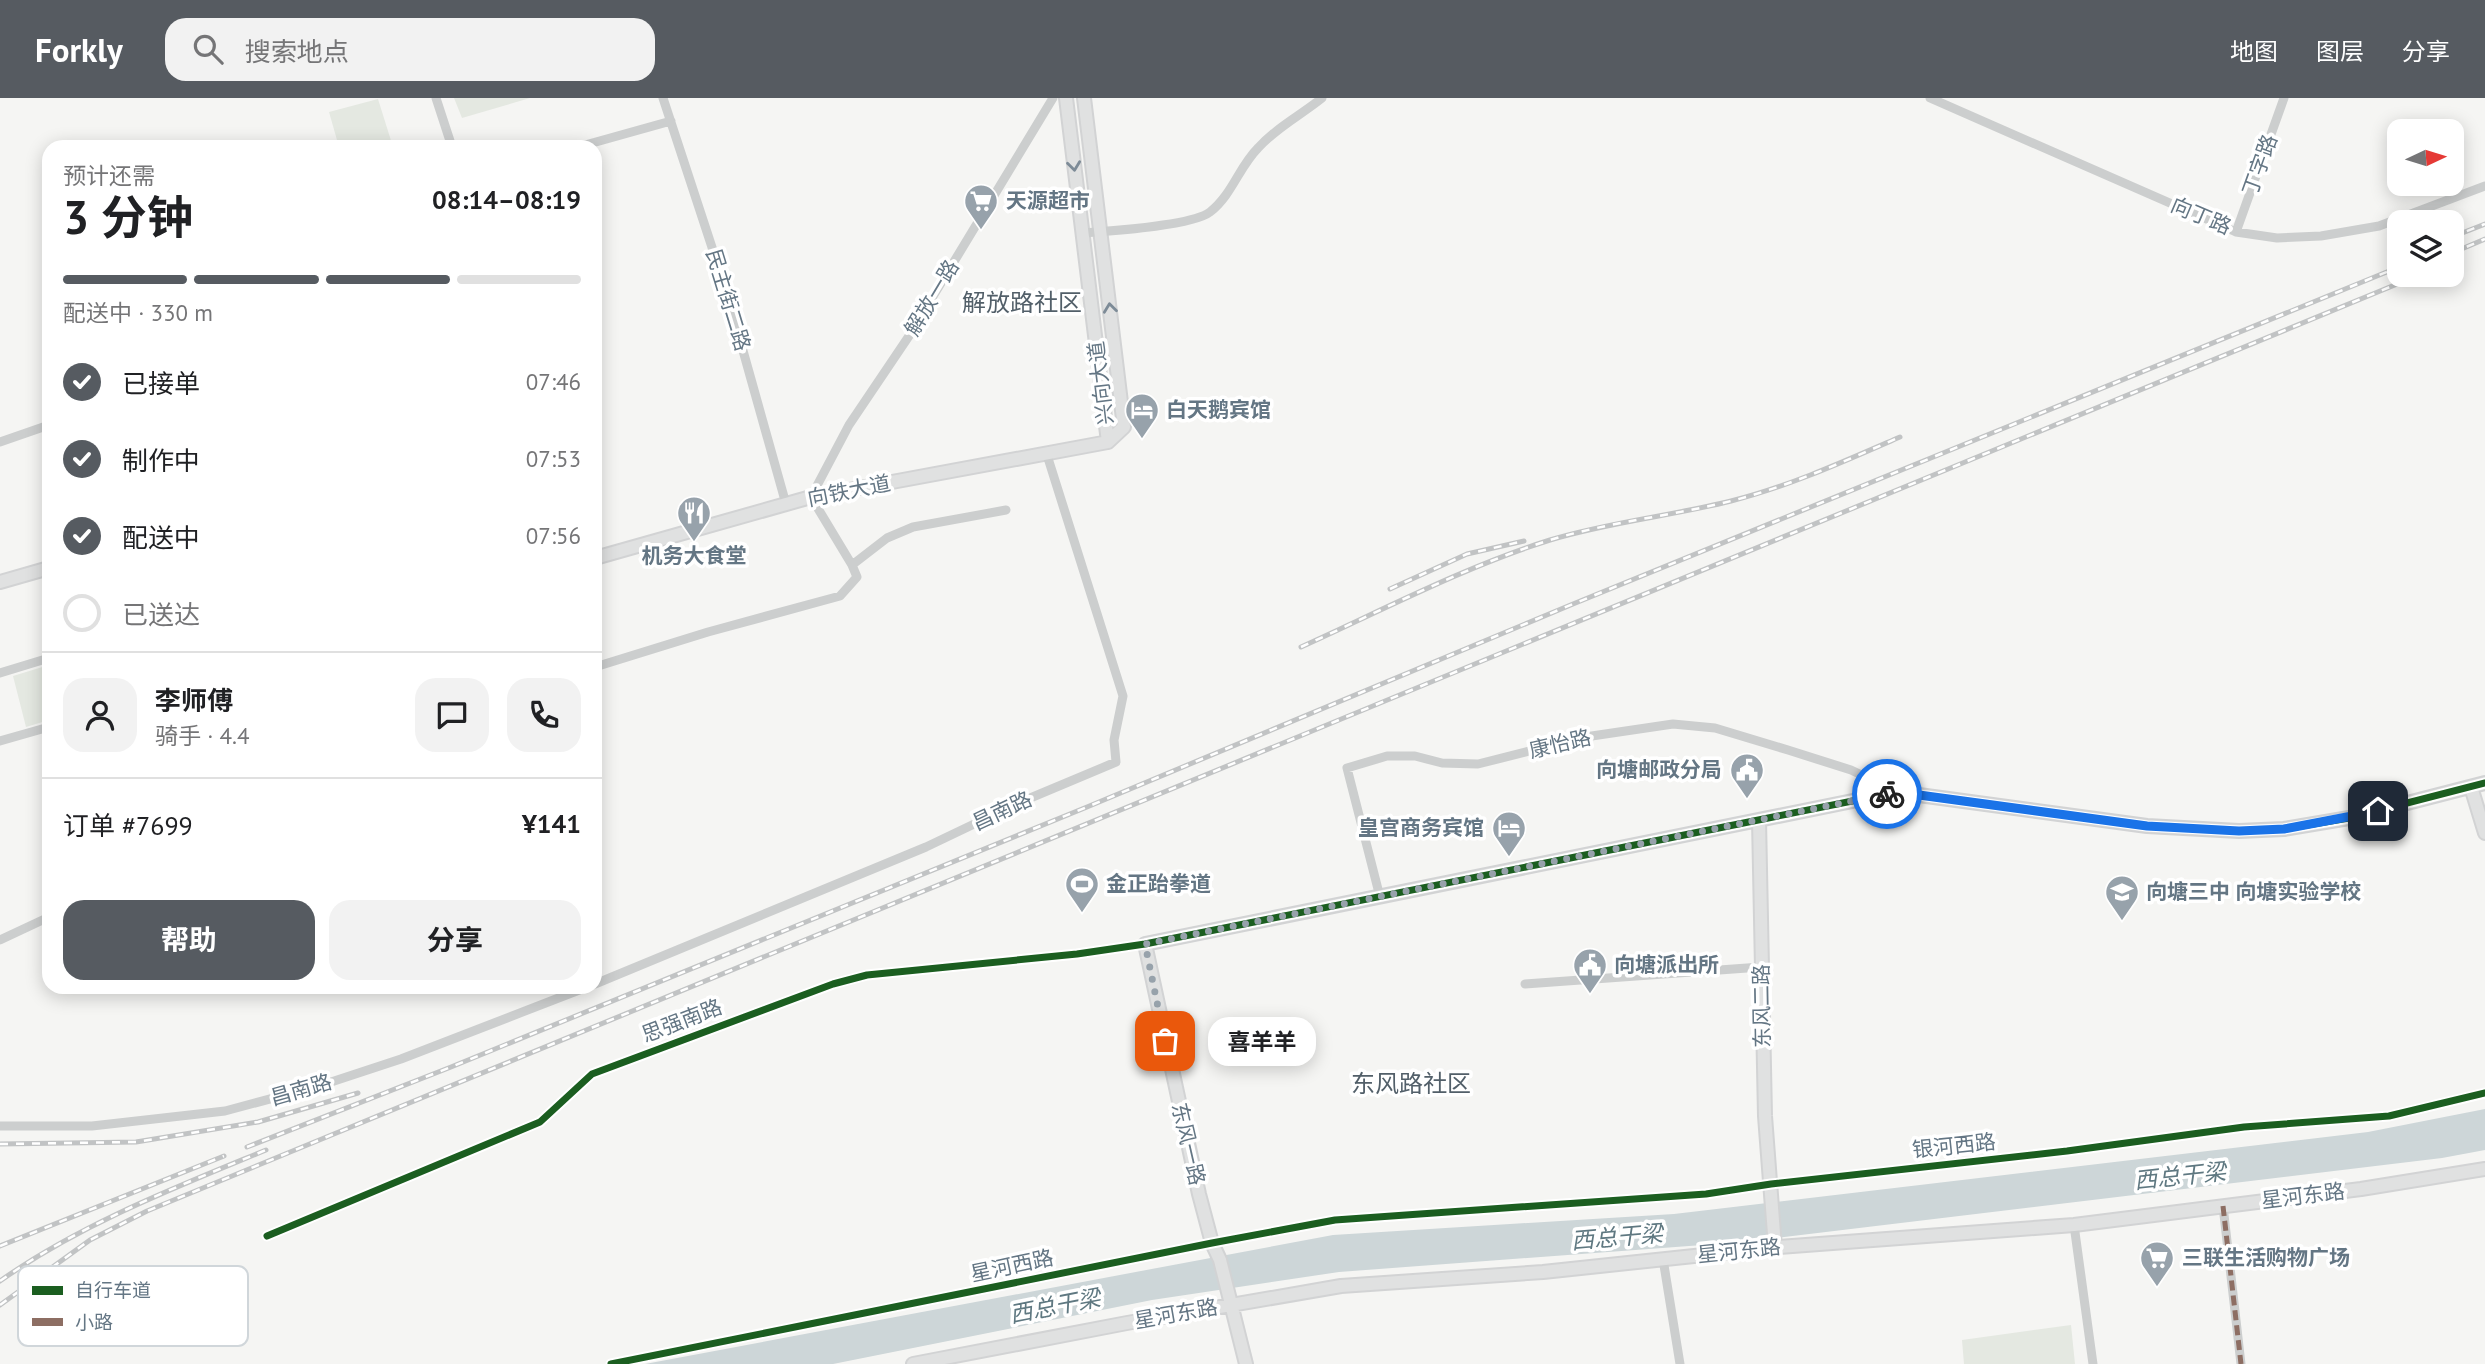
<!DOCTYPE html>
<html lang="zh">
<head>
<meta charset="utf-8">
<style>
	body { margin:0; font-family:"PT Sans","Noto Sans SC",sans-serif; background:#f2f2f2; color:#202124; height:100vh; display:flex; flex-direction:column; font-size:26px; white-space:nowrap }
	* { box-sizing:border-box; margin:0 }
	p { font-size:23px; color:#757577 }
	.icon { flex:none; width:38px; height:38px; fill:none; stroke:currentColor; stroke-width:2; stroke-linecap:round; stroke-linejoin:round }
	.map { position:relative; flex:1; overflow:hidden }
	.sheet { position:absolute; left:42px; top:42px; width:560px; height:854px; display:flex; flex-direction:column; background:#fff; border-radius:21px; box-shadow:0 4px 18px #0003 }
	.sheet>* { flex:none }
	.needle { width:46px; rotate:86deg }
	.buttons { position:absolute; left:2387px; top:21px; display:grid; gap:14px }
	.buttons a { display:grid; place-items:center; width:77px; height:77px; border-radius:14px; background:#fff; box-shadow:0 4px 18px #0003; font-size:35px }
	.pin { position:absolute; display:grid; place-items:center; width:60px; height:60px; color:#fff; margin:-30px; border-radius:14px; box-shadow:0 4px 10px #0006 }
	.courier { position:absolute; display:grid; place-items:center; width:70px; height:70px; margin:-35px; border:5px solid #1a73e8; border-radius:50%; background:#fff; color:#222; box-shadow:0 2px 9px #0007 }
	.bubble { position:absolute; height:49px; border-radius:21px; background:#fff; box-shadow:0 4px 18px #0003; font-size:23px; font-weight:700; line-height:49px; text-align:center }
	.head em { font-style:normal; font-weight:700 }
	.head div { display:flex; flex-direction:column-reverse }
	.head { display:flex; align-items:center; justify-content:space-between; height:119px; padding:0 21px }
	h1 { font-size:46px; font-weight:700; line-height:52px }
	.bar { display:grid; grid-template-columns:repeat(4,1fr); gap:10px 7px; align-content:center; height:84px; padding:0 21px }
	.bar i { height:9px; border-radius:5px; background:#e0e0e0 }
	.bar .selected { background:#565b61 }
	.bar p { grid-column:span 4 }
	.line { display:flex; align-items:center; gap:18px; padding:0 21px; border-top:2px solid #e0e0e0 }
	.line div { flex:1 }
	.round { display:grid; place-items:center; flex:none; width:74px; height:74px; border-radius:21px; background:#f2f2f2 }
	ol { padding:0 21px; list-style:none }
	li { display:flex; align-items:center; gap:21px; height:77px }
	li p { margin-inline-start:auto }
	li .icon { padding:7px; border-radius:50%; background:#565b61; color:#fff; stroke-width:4 }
	li:last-child { color:#757577 }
	li i { width:38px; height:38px; border:4px solid #e0e0e0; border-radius:50% }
	.button { display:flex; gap:14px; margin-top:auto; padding:14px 21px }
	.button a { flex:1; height:80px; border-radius:21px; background:#565b61; color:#fff; font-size:28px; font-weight:700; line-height:80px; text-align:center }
	.button a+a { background:#f2f2f2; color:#202124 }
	header { display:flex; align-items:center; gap:42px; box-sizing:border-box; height:98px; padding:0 35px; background:#565b61; color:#fff }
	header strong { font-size:33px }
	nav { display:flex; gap:38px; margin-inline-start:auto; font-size:24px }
	.search { width:490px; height:63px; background:#f2f2f2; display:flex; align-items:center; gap:18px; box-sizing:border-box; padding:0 24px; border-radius:21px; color:#757577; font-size:26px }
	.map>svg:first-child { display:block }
	.green { fill:#e4e8e1 }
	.water { fill:#cdd6d8 }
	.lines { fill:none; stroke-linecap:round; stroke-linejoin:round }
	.secondary-casing { stroke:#d2d3d4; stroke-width:16 }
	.street { stroke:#cccece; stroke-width:9 }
	.secondary { stroke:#e0e1e1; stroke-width:12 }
	.rail-casing { stroke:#c1c3c4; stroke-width:5 }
	.rail { stroke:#fff; stroke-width:2.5; stroke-dasharray:8; stroke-linecap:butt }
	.quiet { stroke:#8d6e63; stroke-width:5; stroke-dasharray:10 5; stroke-linecap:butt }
	.cycleway-casing { stroke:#fff; stroke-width:11 }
	.cycleway { stroke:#1b5e20; stroke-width:7 }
	.oneway { stroke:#7d8b97 }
	.done { stroke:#97a2ab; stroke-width:7; stroke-dasharray:0 12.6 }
	.route { stroke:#1a73e8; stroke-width:9 }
	.labels { text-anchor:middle; stroke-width:7; stroke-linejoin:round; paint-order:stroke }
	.street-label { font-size:21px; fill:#647684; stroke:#fff }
	.poi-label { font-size:21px; font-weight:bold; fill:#647684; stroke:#fff; text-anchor:start }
	.water-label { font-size:23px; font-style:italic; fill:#5f7881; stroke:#fff }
	.quarter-label { font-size:24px; fill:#525f69; stroke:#fff }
	.key { fill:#fff; stroke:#d0d6da; stroke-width:2 }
	.key-label { font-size:19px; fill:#647684 }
</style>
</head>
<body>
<header>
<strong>Forkly</strong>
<div class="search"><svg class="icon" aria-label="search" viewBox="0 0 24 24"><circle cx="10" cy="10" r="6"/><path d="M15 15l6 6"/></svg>搜索地点</div>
<nav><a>地图</a><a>图层</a><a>分享</a></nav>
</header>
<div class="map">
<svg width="2485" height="1266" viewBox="0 0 2485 1266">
	<rect width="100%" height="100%" fill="#f5f5f3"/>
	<path class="green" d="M 454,0 L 530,0 L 462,20 Z
		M 378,1 L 393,49 L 339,49 L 329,14 Z
		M 49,567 L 49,622 L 26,629 L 13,578 Z
		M 2071,1227 L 2075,1266 L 1964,1266 L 1962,1242 Z"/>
	<path class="water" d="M 2485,1011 L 2485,1052 L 2442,1060 L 1743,1144 L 1339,1174 L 1152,1202 L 833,1266 L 645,1266 L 1333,1137 L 1674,1116 L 2368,1034 Z"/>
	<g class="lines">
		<g class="secondary-casing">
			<path id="secondary" d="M 1066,0 L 1108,344
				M 1084,0 L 1124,329 L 1108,344
				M 595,460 L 811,399 L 1108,344
				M 0,484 L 49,470
				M 2471,689 L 2485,735
				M 1759,722 L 1765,1018 L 1775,1149
				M 913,1266 L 1127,1225 L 1341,1188 L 1543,1174 L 1779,1149 L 2074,1127 L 2361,1091 L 2485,1071
				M 1246,1266 L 1220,1162 L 1212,1145 L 1199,1096 L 1145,846 L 1897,694 L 2147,728 L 2239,733 L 2284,731 L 2349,720 L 2485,685"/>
		</g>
		<path class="street" d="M 436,0 L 452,49
			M 663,0 L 726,192 L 786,406
			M 1930,0 L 2236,134 L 2277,140 L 2321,138 L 2379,128 L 2485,88
			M 578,49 L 671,23
			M 2236,134 L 2284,0
			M 1082,135 C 1108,133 1192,128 1210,114 C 1232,97 1239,69 1258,50 C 1277,29 1301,17 1322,0
			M 0,344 L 49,327
			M 852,467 L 887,440 L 913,429 L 1006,412
			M 595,569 L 708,534 L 840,498 L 857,479 L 852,467 L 811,399 L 849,327 L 909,238 L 1053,0
			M 0,575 L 49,560
			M 0,643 L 49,629
			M 1380,799 L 1347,670 L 1387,658 L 1415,658 L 1442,665 L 1478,666 L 1585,639 L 1673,626 L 1715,630 L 1788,652 L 1851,672 L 1897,694
			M 0,842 L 49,819
			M 595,886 L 926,749 L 1016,706 L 1116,664 L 1114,642 L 1123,598 L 1047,357
			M 1525,886 L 1761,869
			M 0,1028 L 92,1028 L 225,1013 L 322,987 L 401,961 L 587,889
			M 2223,1108 L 2241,1266
			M 2074,1127 L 2093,1266
			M 267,1138 L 540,1024 L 592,976 L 833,886 L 867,877 L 1077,856 L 1145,846
			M 1663,1161 L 1680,1266
			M 611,1266 L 1212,1145 L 1335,1122 L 1706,1096 L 1771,1086 L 2067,1053 L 2244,1029 L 2389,1018 L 2485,995"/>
		<use href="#secondary" class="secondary"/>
		<g class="rail-casing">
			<path id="rail" d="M 2452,139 L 2485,126
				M 2452,155 L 2485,141
				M 1390,491 L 1467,456 L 1524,443
				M 1301,549 C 1383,512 1464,469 1550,442 C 1609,424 1671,418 1731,403 C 1790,388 1845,363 1900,339
				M 0,1046 L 136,1044 L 258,1024 L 358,995
				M 247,1049 L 451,969 L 1087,709 L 1573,506 L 2399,169
				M 0,1148 L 224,1058
				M 0,1183 C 81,1126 174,1090 266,1052
				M 0,1207 L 90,1142 L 147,1113 L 2419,177"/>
		</g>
		<use href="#rail" class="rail"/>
		<path class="quiet" d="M 2223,1108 L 2241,1266"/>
		<g class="cycleway-casing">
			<path id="cycleway" d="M 267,1138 L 540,1024 L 592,976 L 833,886 L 867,877 L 1077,856 L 1145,846 L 1897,694 L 2147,728 L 2239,733 L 2284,731 L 2349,720 L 2485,685
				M 611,1266 L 1212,1145 L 1335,1122 L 1706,1096 L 1771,1086 L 2067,1053 L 2244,1029 L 2389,1018 L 2485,995"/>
		</g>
		<use href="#cycleway" class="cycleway"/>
	</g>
	<defs><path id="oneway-chevron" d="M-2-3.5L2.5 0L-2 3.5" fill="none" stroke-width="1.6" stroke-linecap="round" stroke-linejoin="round" transform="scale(1.75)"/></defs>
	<g class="oneway">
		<use href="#oneway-chevron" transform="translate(1074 68) rotate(83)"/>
		<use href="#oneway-chevron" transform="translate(1110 210) rotate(-97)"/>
	</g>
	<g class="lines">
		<path class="done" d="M 1165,943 L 1145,846 L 1887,696"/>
		<path class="route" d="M 1887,696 L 1897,694 L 2147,728 L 2239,733 L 2284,731 L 2378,713"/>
	</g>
	<defs>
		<g id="supermarket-pin" transform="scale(1.75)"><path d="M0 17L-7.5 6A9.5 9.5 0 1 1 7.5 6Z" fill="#97a2ab" stroke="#fff"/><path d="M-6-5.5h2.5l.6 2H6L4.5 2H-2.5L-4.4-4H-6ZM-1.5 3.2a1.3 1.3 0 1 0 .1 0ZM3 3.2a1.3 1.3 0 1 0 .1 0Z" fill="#fff"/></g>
		<g id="hotel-pin" transform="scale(1.75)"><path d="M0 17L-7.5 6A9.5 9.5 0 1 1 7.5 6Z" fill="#97a2ab" stroke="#fff"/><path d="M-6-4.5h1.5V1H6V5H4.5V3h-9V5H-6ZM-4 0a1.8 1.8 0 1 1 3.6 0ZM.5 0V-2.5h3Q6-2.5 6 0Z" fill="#fff"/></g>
		<g id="restaurant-pin" transform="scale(1.75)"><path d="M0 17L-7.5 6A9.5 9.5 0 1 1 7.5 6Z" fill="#97a2ab" stroke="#fff"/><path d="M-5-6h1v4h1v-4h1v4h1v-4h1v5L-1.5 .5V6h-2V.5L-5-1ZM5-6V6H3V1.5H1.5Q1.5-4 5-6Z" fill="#fff"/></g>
		<g id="civic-pin" transform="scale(1.75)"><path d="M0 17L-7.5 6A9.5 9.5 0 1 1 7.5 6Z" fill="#97a2ab" stroke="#fff"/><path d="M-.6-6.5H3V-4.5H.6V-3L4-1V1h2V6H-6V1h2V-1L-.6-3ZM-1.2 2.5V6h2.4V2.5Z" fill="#fff"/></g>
		<g id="stadium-pin" transform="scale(1.75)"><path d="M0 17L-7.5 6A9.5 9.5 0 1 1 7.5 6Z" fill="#97a2ab" stroke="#fff"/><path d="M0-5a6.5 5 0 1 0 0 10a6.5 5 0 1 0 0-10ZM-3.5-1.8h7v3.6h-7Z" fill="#fff"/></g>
		<g id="school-pin" transform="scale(1.75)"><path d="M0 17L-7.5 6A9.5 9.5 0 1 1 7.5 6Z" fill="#97a2ab" stroke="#fff"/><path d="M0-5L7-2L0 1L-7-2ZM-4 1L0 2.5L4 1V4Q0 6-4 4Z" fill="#fff"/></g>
	</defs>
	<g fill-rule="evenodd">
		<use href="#supermarket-pin" x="981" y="103"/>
		<use href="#hotel-pin" x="1142" y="312"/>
		<use href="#restaurant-pin" x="694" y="415"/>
		<use href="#civic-pin" x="1747" y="672"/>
		<use href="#hotel-pin" x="1509" y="730"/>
		<use href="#stadium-pin" x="1082" y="786"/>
		<use href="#school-pin" x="2122" y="794"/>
		<use href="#civic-pin" x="1590" y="867"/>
		<use href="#supermarket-pin" x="2157" y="1160"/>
	</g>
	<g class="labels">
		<g class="street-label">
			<text transform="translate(2260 67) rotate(-70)" y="7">丁字路</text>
			<text transform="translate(2201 118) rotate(23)" y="7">向丁路</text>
			<text transform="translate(932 200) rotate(-59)" y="7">解放一路</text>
			<text transform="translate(728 202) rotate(73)" y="7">民主街二路</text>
			<text transform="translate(1101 285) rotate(-97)" y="7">兴向大道</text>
			<text transform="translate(849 393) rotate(-11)" y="7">向铁大道</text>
			<text transform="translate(1560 646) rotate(-13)" y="7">康怡路</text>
			<text transform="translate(1002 713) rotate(-25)" y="7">昌南路</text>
			<text transform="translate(1762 908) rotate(-91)" y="7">东风二路</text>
			<text transform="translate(682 923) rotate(-21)" y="7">思强南路</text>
			<text transform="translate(301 992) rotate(-16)" y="7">昌南路</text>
			<text transform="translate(1188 1046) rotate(77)" y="7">东风一路</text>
			<text transform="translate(1954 1048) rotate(-6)" y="7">银河西路</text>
			<text transform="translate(2303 1098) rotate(-7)" y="7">星河东路</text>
			<text transform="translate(1739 1153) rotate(-6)" y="7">星河东路</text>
			<text transform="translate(1012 1168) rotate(-12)" y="7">星河西路</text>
			<text transform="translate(1176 1216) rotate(-10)" y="7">星河东路</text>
		</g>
		<g class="poi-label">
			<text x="1006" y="110">天源超市</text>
			<text x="1166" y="319">白天鹅宾馆</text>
			<text x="694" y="465" text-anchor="middle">机务大食堂</text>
			<text x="1722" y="679" text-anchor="end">向塘邮政分局</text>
			<text x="1484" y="737" text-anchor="end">皇宫商务宾馆</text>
			<text x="1106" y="793">金正跆拳道</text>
			<text x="2146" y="801">向塘三中 向塘实验学校</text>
			<text x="1614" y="874">向塘派出所</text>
			<text x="2182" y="1167">三联生活购物广场</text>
		</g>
		<g class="water-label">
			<text transform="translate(2180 1078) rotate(-6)" y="8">西总干梁</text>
			<text transform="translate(1617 1139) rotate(-5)" y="8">西总干梁</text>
			<text transform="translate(1055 1208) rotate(-11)" y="8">西总干梁</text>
		</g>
		<g class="quarter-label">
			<text x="1022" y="213">解放路社区</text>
			<text x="1411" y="994">东风路社区</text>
		</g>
	</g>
	<rect x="18" y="1168" width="230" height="80" rx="10" class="key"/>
	<rect x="32" y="1188" width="31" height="9" fill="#1b5e20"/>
	<rect x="32" y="1220" width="31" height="8" fill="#8d6e63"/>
	<g class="key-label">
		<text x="75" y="1199">自行车道</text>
		<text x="75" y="1231">小路</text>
	</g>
</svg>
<div class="buttons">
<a><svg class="needle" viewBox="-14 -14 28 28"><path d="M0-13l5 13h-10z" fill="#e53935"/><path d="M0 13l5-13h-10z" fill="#757577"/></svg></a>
<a><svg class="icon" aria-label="layers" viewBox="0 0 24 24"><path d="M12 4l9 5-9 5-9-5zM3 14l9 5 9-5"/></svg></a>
</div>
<div class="pin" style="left:1165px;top:943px;background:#ea580c"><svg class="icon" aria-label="bag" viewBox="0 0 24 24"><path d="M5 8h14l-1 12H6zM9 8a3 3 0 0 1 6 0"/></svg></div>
<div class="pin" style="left:2378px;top:713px;background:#1f2937"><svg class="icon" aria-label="home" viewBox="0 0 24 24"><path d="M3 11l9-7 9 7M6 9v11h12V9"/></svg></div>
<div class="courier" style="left:1887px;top:696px"><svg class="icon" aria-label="bike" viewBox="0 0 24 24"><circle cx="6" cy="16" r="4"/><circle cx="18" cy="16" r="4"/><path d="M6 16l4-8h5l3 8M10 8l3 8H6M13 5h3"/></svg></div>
<div class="bubble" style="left:1208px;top:919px;width:108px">喜羊羊</div>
<section class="sheet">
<div class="head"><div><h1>3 分钟</h1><p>预计还需</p></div><em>08:14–08:19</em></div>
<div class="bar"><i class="selected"></i><i class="selected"></i><i class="selected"></i><i></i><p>配送中 · 330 m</p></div>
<ol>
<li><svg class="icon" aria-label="check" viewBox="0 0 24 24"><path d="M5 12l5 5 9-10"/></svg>已接单<p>07:46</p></li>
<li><svg class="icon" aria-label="check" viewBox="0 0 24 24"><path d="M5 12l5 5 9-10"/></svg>制作中<p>07:53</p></li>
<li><svg class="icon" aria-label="check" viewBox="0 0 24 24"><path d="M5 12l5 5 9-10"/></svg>配送中<p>07:56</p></li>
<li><i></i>已送达</li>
</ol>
<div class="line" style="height:126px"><a class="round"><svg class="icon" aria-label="person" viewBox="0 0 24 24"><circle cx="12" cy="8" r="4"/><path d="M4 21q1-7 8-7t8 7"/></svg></a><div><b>李师傅</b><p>骑手 · 4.4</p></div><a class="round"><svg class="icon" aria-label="chat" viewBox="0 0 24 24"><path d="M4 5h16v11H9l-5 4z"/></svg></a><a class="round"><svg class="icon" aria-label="phone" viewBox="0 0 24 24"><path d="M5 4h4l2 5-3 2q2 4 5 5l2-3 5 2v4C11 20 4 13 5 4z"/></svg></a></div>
<div class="line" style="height:91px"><div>订单 #7699</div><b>¥141</b></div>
<div class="button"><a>帮助</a><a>分享</a></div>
</section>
</div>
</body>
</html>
